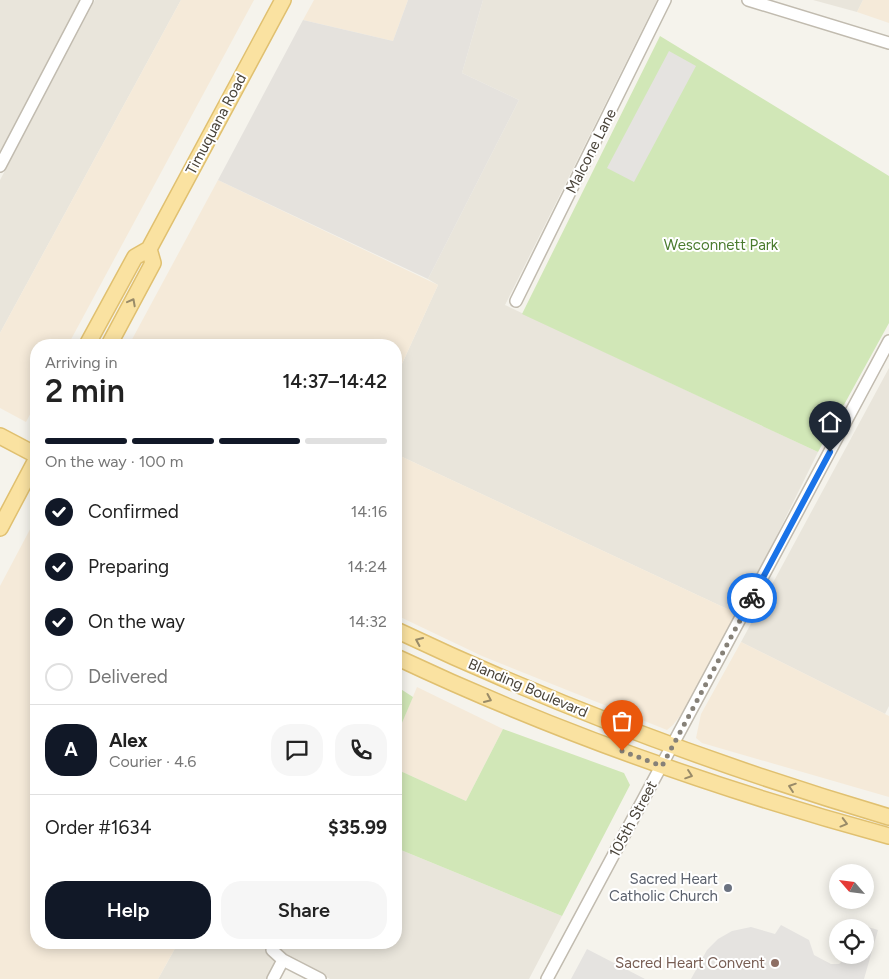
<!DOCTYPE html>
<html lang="en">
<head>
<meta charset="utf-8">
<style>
	body { margin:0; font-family:Figtree,sans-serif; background:#f6f6f6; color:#222; height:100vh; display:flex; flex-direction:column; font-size:19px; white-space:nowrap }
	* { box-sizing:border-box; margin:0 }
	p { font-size:16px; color:#767676 }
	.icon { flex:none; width:28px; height:28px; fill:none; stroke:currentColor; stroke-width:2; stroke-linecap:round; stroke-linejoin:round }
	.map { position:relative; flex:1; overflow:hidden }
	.drawer { position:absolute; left:30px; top:339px; width:372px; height:610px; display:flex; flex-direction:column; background:#fff; border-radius:20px; box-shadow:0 2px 12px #0003 }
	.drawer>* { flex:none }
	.needle { width:32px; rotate:298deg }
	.fabs { position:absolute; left:829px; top:864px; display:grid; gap:10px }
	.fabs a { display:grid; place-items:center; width:45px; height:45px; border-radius:50%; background:#fff; box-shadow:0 2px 12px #0003; font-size:25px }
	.pin { position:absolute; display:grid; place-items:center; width:42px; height:42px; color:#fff; margin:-51px -21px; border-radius:50% 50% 50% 0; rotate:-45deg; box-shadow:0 0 5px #0007 }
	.pin .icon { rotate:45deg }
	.courier { position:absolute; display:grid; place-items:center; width:50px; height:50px; margin:-25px; border:4px solid #1a73e8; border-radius:50%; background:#fff; color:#222; box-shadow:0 1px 6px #0007 }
	.head em { font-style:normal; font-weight:600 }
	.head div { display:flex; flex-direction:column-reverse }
	.head { display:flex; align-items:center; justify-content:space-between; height:85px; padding:0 15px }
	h1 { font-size:32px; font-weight:600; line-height:38px }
	.bar { display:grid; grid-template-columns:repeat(4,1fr); gap:8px 5px; align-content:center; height:60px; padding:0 15px }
	.bar i { height:6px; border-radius:4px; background:#e0e0e0 }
	.bar .on { background:#111827 }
	.bar p { grid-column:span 4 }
	.line { display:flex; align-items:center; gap:12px; padding:0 15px; border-top:1px solid #e0e0e0 }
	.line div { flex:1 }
	.round { display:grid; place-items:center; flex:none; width:52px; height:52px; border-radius:20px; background:#f6f6f6 }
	ol { padding:0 15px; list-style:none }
	li { display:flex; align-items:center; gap:15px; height:55px }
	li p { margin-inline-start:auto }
	li .icon { padding:5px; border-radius:50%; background:#111827; color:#fff; stroke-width:4 }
	li:last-child { color:#767676 }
	li i { width:28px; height:28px; border:2px solid #e0e0e0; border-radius:50% }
	.primary-button { display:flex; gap:10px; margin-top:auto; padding:10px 15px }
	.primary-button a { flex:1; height:58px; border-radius:20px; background:#111827; color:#fff; font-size:20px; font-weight:600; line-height:58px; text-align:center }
	.primary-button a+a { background:#f6f6f6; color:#222 }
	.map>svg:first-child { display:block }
	.residential { fill:#e9e5db }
	.commercial { fill:#f5ead9 }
	.industrial { fill:#e5e2dd }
	.green { fill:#d1e7b7 }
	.parking { fill:#e5e3e0 }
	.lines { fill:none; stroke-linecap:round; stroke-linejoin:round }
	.minor-casing { stroke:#c1bbaf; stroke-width:14 }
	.major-casing { stroke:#e0c070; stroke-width:18 }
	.minor { stroke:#fff; stroke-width:11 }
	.major { stroke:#fae2a1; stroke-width:15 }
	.oneway { stroke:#998b68 }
	.done { stroke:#868178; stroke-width:5; stroke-dasharray:0 9 }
	.route { stroke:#1a73e8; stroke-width:6 }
	.worship-dot { fill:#6b7280; stroke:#fff; stroke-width:2 }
	.education-dot { fill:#8d6e63; stroke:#fff; stroke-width:2 }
	.labels { text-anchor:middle; stroke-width:4; stroke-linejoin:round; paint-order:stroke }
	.street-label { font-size:15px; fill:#4a443a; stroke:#fff }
	.park-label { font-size:15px; fill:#4a7b2e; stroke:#fff }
	.worship-label { font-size:15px; fill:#5b616d; stroke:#fff; text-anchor:end }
	.education-label { font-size:15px; fill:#785e54; stroke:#fff; text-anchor:end }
</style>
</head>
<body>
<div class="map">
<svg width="889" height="979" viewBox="0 0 889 979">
	<rect width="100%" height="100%" fill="#f5f3ec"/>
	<path class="residential" d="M 0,0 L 80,0 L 0,153 Z
		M 95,0 L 181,0 L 0,333 L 0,180 Z
		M 483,0 L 657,0 L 505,305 L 818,452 L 738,614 L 396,454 L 396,377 L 438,285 L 428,279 L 519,100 L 462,73 Z
		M 813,0 L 863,0 L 857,12 Z
		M 889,368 L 889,706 L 885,714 L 741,642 Z
		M 396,848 L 562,916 L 529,979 L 330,979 L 285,955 L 271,945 L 267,952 L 276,958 L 275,966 L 268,979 L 158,979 L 178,943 L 396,942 Z"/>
	<path class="commercial" d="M 181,0 L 254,0 L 68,345 L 36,345 L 36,403 L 26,422 L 0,408 L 0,333 Z
		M 314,0 L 408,0 L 393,41 L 303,20 Z
		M 863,0 L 889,0 L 889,23 L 857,12 Z
		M 218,180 L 438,285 L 396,377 L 396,345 L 129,345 Z
		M 396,454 L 738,614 L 686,708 L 673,725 L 667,730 L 482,656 L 396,615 Z
		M 36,518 L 36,942 L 178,943 L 158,979 L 0,979 L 0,586 Z
		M 741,642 L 889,716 L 889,797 L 702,743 L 696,738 L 701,714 Z
		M 417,687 L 503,729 L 466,801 L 396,769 L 396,737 Z"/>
	<path class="industrial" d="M 408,0 L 483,0 L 462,73 L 519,100 L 428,279 L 218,180 L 303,20 L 393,41 Z"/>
	<path class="green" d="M 660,36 L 889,176 L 889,323 L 818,452 L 522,314 Z
		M 396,686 L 413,697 L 396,737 Z
		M 503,729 L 624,773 L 630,785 L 562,916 L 396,848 L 396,769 L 466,801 Z"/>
	<path class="parking" d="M 669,51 L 696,66 L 634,182 L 607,168 Z
		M 848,921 L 878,930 L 864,979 L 691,979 L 707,950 L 718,939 L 732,931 L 751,927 L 775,934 L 781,925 L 809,940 L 814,955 L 831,964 L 839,964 L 849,955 L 865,955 L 865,928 L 846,927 Z
		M 587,949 L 645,979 L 571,979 Z"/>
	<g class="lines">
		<g class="minor-casing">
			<path id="minor" d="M 748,0 L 889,43
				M 0,166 L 87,0
				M 516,301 L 665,0
				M 272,950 L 283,960 L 320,979
				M 273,979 L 283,960
				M 547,979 L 889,341"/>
		</g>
		<g class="major-casing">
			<path id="major" d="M 87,345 L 135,257 L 149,249 L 283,0
				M 109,345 L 153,263 L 149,249
				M 0,436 L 36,455
				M 0,528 L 36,460
				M 396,630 C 556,706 720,767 889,817
				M 396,657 C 555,732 720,790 889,836"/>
		</g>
		<use href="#minor" class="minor"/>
		<use href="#major" class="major"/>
	</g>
	<defs><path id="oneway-chevron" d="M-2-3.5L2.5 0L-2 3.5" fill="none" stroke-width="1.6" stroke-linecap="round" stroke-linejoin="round" transform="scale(1.25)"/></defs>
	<g class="oneway">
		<use href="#oneway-chevron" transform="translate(132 302) rotate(-62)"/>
		<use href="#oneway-chevron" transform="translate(419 641) rotate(-156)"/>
		<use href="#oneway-chevron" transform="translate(488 699) rotate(24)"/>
		<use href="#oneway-chevron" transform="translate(689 775) rotate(19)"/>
		<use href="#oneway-chevron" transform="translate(792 787) rotate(-161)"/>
		<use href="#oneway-chevron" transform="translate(844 823) rotate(15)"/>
	</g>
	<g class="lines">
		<path class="done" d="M 622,751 L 662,766 L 752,598"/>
		<path class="route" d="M 752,598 L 830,452"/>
	</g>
	<circle class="worship-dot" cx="728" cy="888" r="5"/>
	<circle class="education-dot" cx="775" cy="963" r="5"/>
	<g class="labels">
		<g class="street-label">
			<text transform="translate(216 124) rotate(-62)" y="5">Timuquana Road</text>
			<text transform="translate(591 151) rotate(-63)" y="5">Malcone Lane</text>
			<text transform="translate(528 688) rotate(23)" y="5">Blanding Boulevard</text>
			<text transform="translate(633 819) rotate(-62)" y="5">105th Street</text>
		</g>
		<g class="park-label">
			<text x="721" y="250">Wesconnett Park</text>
		</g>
		<g class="worship-label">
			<text x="718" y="884">Sacred Heart<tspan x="718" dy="17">Catholic Church</tspan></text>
		</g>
		<g class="education-label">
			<text x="765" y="968">Sacred Heart Convent</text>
		</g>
	</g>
</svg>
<div class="fabs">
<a><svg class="needle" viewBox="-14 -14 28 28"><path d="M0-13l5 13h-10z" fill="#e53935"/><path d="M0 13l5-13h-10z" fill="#767676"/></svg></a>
<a><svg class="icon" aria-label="locate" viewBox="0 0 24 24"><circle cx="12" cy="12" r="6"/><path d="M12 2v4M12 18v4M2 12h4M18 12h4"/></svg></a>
</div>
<div class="pin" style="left:622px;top:751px;background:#ea580c"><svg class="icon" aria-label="bag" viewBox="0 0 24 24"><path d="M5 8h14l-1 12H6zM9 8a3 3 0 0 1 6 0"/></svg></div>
<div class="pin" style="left:830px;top:452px;background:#1f2937"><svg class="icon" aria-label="home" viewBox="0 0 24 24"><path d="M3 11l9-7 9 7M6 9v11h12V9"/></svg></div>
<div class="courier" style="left:752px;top:598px"><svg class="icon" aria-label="bike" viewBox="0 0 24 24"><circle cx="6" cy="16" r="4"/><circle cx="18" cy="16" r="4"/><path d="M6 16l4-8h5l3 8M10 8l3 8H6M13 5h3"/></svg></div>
<section class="drawer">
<div class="head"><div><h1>2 min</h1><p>Arriving in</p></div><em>14:37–14:42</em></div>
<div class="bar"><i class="on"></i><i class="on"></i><i class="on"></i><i></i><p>On the way · 100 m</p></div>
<ol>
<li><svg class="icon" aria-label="check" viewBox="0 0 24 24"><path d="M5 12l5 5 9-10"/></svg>Confirmed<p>14:16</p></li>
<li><svg class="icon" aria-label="check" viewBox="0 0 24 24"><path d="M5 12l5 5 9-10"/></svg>Preparing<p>14:24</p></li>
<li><svg class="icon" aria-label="check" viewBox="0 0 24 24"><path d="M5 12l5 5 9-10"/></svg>On the way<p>14:32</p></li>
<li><i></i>Delivered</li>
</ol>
<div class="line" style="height:90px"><b class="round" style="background:#111827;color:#fff">A</b><div><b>Alex</b><p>Courier · 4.6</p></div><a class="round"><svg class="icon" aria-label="chat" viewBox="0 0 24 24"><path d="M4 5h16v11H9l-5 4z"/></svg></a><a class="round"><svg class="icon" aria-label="phone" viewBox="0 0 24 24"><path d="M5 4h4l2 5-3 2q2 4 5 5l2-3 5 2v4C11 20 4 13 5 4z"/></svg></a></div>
<div class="line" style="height:65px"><div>Order #1634</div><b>$35.99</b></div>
<div class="primary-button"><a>Help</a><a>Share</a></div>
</section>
</div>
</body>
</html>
